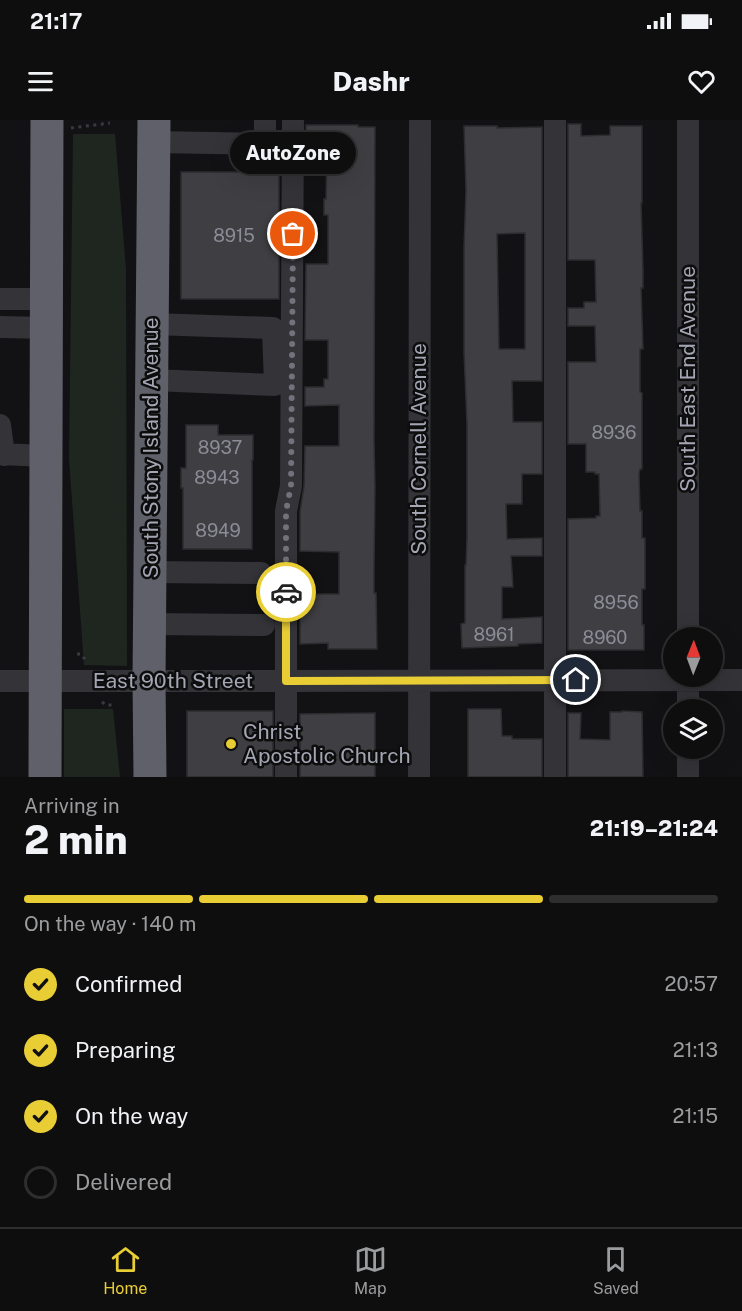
<!DOCTYPE html>
<html lang="en">
<head>
<meta charset="utf-8">
<style>
	body { margin:0; font-family:"Public Sans",sans-serif; background:#1c1c1d; color:#f1f3f6; height:100vh; display:flex; flex-direction:column; font-size:22px; white-space:nowrap }
	* { box-sizing:border-box; margin:0 }
	p { font-size:20px; color:#9b9c9e }
	.icon { flex:none; width:33px; height:33px; fill:none; stroke:currentColor; stroke-width:2; stroke-linecap:round; stroke-linejoin:round }
	.map { position:relative; height:657px; overflow:hidden }
	.drawer { display:flex; flex-direction:column; background:#0e0e0f; flex:1 }
	.drawer>* { flex:none }
	.needle { width:39px; rotate:1deg }
	.buttons { position:absolute; left:663px; top:507px; display:grid; gap:12px }
	.buttons a { display:grid; place-items:center; width:60px; height:60px; border-radius:50%; background:#0e0e0f; box-shadow:0 6px 24px #0002,0 0 0 2px #2e2e2f; font-size:30px }
	.pin { position:absolute; display:grid; place-items:center; width:51px; height:51px; color:#fff; margin:-26px; border:3px solid #fff; border-radius:50%; box-shadow:0 2px 6px #0007 }
	.courier { position:absolute; display:grid; place-items:center; width:60px; height:60px; margin:-30px; border:4px solid #e8cd35; border-radius:50%; background:#fff; color:#222; box-shadow:0 2px 8px #0007 }
	.bubble { position:absolute; height:42px; border-radius:21px; background:#0e0e0f; box-shadow:0 6px 24px #0002,0 0 0 2px #2e2e2f; font-size:20px; font-weight:800; line-height:42px; text-align:center }
	.overview em { font-style:normal; font-weight:800 }
	.overview div { display:flex; flex-direction:column-reverse }
	.overview { display:flex; align-items:center; justify-content:space-between; height:102px; padding:0 24px }
	h1 { font-size:39px; font-weight:800; line-height:45px }
	.bar { display:grid; grid-template-columns:repeat(4,1fr); gap:9px 6px; align-content:center; height:72px; padding:0 24px }
	.bar i { height:8px; border-radius:4px; background:#2e2e2f }
	.bar .active { background:#e8cd35 }
	.bar p { grid-column:span 4 }
	ol { padding:0 24px; list-style:none }
	li { display:flex; align-items:center; gap:18px; height:66px }
	li p { margin-inline-start:auto }
	li .icon { padding:6px; border-radius:50%; background:#e8cd35; color:#111; stroke-width:4 }
	li:last-child { color:#9b9c9e }
	li i { width:33px; height:33px; border:3px solid #2e2e2f; border-radius:50% }
	.status { display:flex; justify-content:space-between; align-items:center; height:42px; padding:0 30px; background:#0e0e0f; direction:ltr }
	.status svg { height:16px; fill:currentColor }
	header { display:flex; justify-content:space-between; align-items:center; height:78px; padding:0 24px; background:#0e0e0f; font-size:27px; font-weight:800 }
	.dock { display:flex; justify-content:space-around; align-items:center; height:84px; border-top:2px solid #2e2e2f; background:#0e0e0f; font-size:16px; color:#9b9c9e }
	.dock a { display:grid; justify-items:center; gap:3px }
	.dock .active { color:#e8cd35 }
	.map>svg:first-child { display:block }
	.green { fill:#1f2620 }
	.building { fill:#3f3f43; stroke:#2d2c2f; stroke-width:1.5; fill-rule:evenodd }
	.lines { fill:none; stroke-linecap:round; stroke-linejoin:round }
	.path { stroke:#393a3f; stroke-width:3; stroke-dasharray:3 4.5; stroke-linecap:butt }
	.minor { stroke:#333338; stroke-width:22 }
	.highway { stroke:#5f6069; stroke-width:33 }
	.done { stroke:#71727b; stroke-width:6; stroke-dasharray:0 10.8 }
	.route { stroke:#e8cd35; stroke-width:8 }
	.poi-dot { fill:#e8cd35; stroke:#0d0d0e; stroke-width:2 }
	.labels { text-anchor:middle; stroke-width:5; stroke-linejoin:round; paint-order:stroke }
	.number-label { font-size:18px; fill:#8b8c97 }
	.street-label { font-size:21px; fill:#a4a6b3; stroke:#0d0d0e }
	.poi-label { font-size:21px; fill:#a4a6b3; stroke:#0d0d0e; text-anchor:start }
</style>
</head>
<body>
<div class="status"><b>21:17</b><svg viewBox="0 0 49 12"><path d="M0 12V9h3v3zM5 12V6h3v6zM10 12V3h3v9zM15 12V0h3v12zM26 1h20v11H26zM47 4h2v5h-2z"/></svg></div>
<header><svg class="icon" aria-label="menu" viewBox="0 0 24 24"><path d="M4 6h16M4 12h16M4 18h16"/></svg>Dashr<svg class="icon" aria-label="heart" viewBox="0 0 24 24"><path d="M12 20l-8-8c-3-5 5-10 8-4 3-6 11-1 8 4z"/></svg></header>
<div class="map">
<svg width="742" height="657" viewBox="0 0 742 657">
	<rect width="100%" height="100%" fill="#121214"/>
	<path class="green" d="M 73,14 L 115,14 L 126,149 L 127,546 L 84,545 L 69,339 Z
		M 64,589 L 113,589 L 120,657 L 64,657 Z"/>
	<path class="building" d="M 568,4 L 581,4 L 581,16 L 610,15 L 610,6 L 642,6 L 642,83 L 641,83 L 643,151 L 643,168 L 641,168 L 643,229 L 640,229 L 640,272 L 642,273 L 642,349 L 640,349 L 639,353 L 640,391 L 642,391 L 642,418 L 645,418 L 645,469 L 642,469 L 642,505 L 644,505 L 644,530 L 568,530 L 568,399 L 596,398 L 596,396 L 600,396 L 599,354 L 595,354 L 595,352 L 586,352 L 586,324 L 568,324 L 568,242 L 596,242 L 595,206 L 568,206 L 568,188 L 584,188 L 584,182 L 596,182 L 595,140 L 568,140 Z
		M 306,5 L 358,5 L 358,7 L 375,7 L 374,321 L 375,367 L 374,448 L 374,473 L 376,473 L 377,529 L 328,529 L 328,523 L 300,524 L 300,474 L 339,474 L 339,432 L 300,431 L 300,392 L 304,366 L 305,326 L 339,326 L 339,285 L 305,286 L 305,267 L 324,267 L 324,259 L 328,259 L 328,220 L 305,220 L 306,144 L 328,144 L 328,95 L 324,95 L 324,79 L 326,79 L 327,26 L 306,26 Z
		M 464,6 L 497,6 L 497,8 L 542,7 L 542,261 L 512,261 L 513,302 L 542,302 L 542,354 L 522,354 L 522,384 L 506,384 L 507,419 L 542,418 L 542,436 L 511,436 L 513,467 L 502,467 L 502,499 L 542,497 L 542,523 L 518,524 L 518,526 L 462,528 L 461,504 L 465,503 L 465,445 L 466,445 L 467,418 L 467,304 L 464,232 L 464,128 L 466,70 ZM 525,113 L 525,229 L 499,229 L 497,114 Z
		M 181,52 L 279,52 L 279,179 L 181,179 Z
		M 186,305 L 218,305 L 218,315 L 253,315 L 253,340 L 252,340 L 252,429 L 183,429 L 183,368 L 181,368 L 181,348 L 186,348 Z
		M 468,589 L 501,589 L 502,616 L 512,616 L 512,619 L 542,619 L 542,657 L 468,657 Z
		M 187,591 L 273,591 L 273,657 L 187,657 Z
		M 622,591 L 642,592 L 643,657 L 568,657 L 568,593 L 581,593 L 580,619 L 610,620 L 610,592 L 622,592 Z
		M 375,593 L 375,657 L 300,657 L 300,594 Z"/>
	<g class="lines">
		<path class="path" d="M 71,8 L 110,3
			M 77,534 L 81,534 L 87,542
			M 102,582 L 106,585 L 114,585"/>
		<path class="minor" d="M 555,0 L 555,657
			M 154,22 L 265,24 L 265,0
			M 0,179 L 47,179
			M 0,207 L 47,208
			M 152,260 L 275,265 L 273,208 L 152,204
			M 0,305 L 4,335
			M 0,334 L 46,336
			M 150,452 L 261,453
			M 150,504 L 264,505
			M 688,518 L 688,0
			M 688,556 L 688,590
			M 0,561 L 286,561 L 742,560
			M 286,657 L 286,391 L 291,366 L 293,0
			M 419,657 L 420,0
			M 688,657 L 688,628"/>
		<path class="highway" d="M 45,657 L 47,0
			M 150,657 L 149,560 L 154,0"/>
	</g>
	<g class="lines">
		<path class="done" d="M 286,472 L 286,391 L 291,366 L 293,114"/>
		<path class="route" d="M 286,472 L 286,561 L 576,560"/>
	</g>
	<circle class="poi-dot" cx="231" cy="624" r="6"/>
	<g class="labels">
		<g class="number-label">
			<text x="234" y="122">8915</text>
			<text x="614" y="319">8936</text>
			<text x="220" y="334">8937</text>
			<text x="217" y="364">8943</text>
			<text x="218" y="417">8949</text>
			<text x="616" y="489">8956</text>
			<text x="494" y="521">8961</text>
			<text x="605" y="524">8960</text>
		</g>
		<g class="street-label">
			<text transform="translate(688 259) rotate(-90)" y="7">South East End Avenue</text>
			<text transform="translate(151 328) rotate(-90)" y="7">South Stony Island Avenue</text>
			<text transform="translate(419 329) rotate(-90)" y="7">South Cornell Avenue</text>
			<text x="173" y="568">East 90th Street</text>
		</g>
		<g class="poi-label">
			<text x="243" y="619">Christ<tspan x="243" dy="24">Apostolic Church</tspan></text>
		</g>
	</g>
</svg>
<div class="buttons">
<a><svg class="needle" viewBox="-14 -14 28 28"><path d="M0-13l5 13h-10z" fill="#e53935"/><path d="M0 13l5-13h-10z" fill="#9b9c9e"/></svg></a>
<a><svg class="icon" aria-label="layers" viewBox="0 0 24 24"><path d="M12 4l9 5-9 5-9-5zM3 14l9 5 9-5"/></svg></a>
</div>
<div class="pin" style="left:293px;top:114px;background:#ea580c"><svg class="icon" aria-label="bag" viewBox="0 0 24 24"><path d="M5 8h14l-1 12H6zM9 8a3 3 0 0 1 6 0"/></svg></div>
<div class="pin" style="left:576px;top:560px;background:#1f2937"><svg class="icon" aria-label="home" viewBox="0 0 24 24"><path d="M3 11l9-7 9 7M6 9v11h12V9"/></svg></div>
<div class="courier" style="left:286px;top:472px"><svg class="icon" aria-label="car" viewBox="0 0 24 24"><path d="M5 17H2v-5l4-1 3-4h7l3 4 3 1v5h-3M9 17h6M6 11h13"/><circle cx="7" cy="17" r="2"/><circle cx="17" cy="17" r="2"/></svg></div>
<div class="bubble" style="left:230px;top:12px;width:126px">AutoZone</div>
</div>
<section class="drawer">
<div class="overview"><div><h1>2 min</h1><p>Arriving in</p></div><em>21:19–21:24</em></div>
<div class="bar"><i class="active"></i><i class="active"></i><i class="active"></i><i></i><p>On the way · 140 m</p></div>
<ol>
<li><svg class="icon" aria-label="check" viewBox="0 0 24 24"><path d="M5 12l5 5 9-10"/></svg>Confirmed<p>20:57</p></li>
<li><svg class="icon" aria-label="check" viewBox="0 0 24 24"><path d="M5 12l5 5 9-10"/></svg>Preparing<p>21:13</p></li>
<li><svg class="icon" aria-label="check" viewBox="0 0 24 24"><path d="M5 12l5 5 9-10"/></svg>On the way<p>21:15</p></li>
<li><i></i>Delivered</li>
</ol>
</section>
<nav class="dock">
<a class="active"><svg class="icon" aria-label="home" viewBox="0 0 24 24"><path d="M3 11l9-7 9 7M6 9v11h12V9"/></svg>Home</a>
<a><svg class="icon" aria-label="map" viewBox="0 0 24 24"><path d="M3 6l6-2 6 2 6-2v14l-6 2-6-2-6 2zM9 4v14M15 6v14"/></svg>Map</a>
<a><svg class="icon" aria-label="saved" viewBox="0 0 24 24"><path d="M7 4h10v16l-5-4-5 4z"/></svg>Saved</a>
</nav>
</body>
</html>
